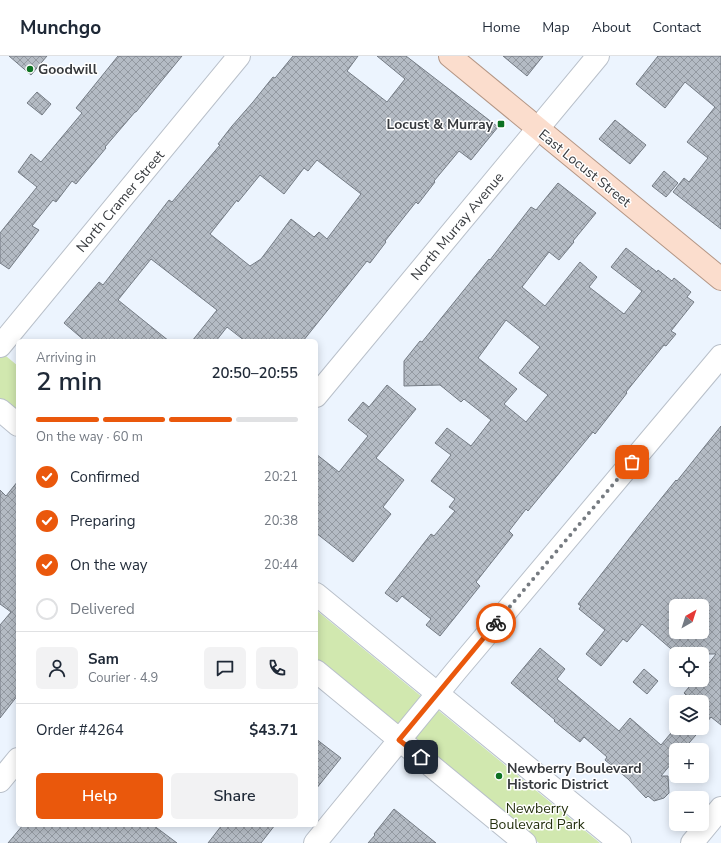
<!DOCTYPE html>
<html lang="en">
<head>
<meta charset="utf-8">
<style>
	body { margin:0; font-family:"Nunito Sans",sans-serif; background:#f2f2f3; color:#1f2937; height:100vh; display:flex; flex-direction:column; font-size:15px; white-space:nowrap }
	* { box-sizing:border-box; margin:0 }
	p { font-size:13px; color:#747a83 }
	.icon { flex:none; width:22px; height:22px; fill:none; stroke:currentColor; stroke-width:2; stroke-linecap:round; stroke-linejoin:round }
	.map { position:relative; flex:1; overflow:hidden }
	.drawer { position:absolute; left:16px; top:283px; width:302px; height:488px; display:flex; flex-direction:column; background:#fff; border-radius:6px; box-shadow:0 2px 10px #0003 }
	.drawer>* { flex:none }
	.needle { width:26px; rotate:39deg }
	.tools { position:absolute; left:669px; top:543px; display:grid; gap:8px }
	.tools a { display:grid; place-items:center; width:40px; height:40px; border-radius:6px; background:#fff; box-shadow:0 2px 10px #0003; font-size:20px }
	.pin { position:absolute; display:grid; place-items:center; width:34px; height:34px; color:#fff; margin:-17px; border-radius:8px; box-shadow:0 2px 6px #0006 }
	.courier { position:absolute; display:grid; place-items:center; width:40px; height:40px; margin:-20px; border:3px solid #ea580c; border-radius:50%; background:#fff; color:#222; box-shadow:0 1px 5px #0007 }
	.summary em { font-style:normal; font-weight:600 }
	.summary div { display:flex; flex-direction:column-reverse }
	.summary { display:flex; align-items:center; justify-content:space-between; height:68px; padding:0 20px }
	h1 { font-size:26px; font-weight:600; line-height:30px }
	.bar { display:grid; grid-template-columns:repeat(4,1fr); gap:6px 4px; align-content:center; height:48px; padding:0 20px }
	.bar i { height:5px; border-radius:3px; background:#e0e1e3 }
	.bar .on { background:#ea580c }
	.bar p { grid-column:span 4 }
	.line { display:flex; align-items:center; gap:10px; padding:0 20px; border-top:1px solid #e0e1e3 }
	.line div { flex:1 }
	.round { display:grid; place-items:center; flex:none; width:42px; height:42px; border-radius:6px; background:#f2f2f3 }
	ol { padding:0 20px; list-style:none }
	li { display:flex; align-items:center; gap:12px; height:44px }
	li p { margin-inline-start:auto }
	li .icon { padding:4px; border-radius:50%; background:#ea580c; color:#fff; stroke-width:4 }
	li:last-child { color:#747a83 }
	li i { width:22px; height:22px; border:2px solid #e0e1e3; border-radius:50% }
	.action { display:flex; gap:8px; margin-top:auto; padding:8px 20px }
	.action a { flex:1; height:46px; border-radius:6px; background:#ea580c; color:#fff; font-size:16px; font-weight:600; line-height:46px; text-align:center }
	.action a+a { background:#f2f2f3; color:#1f2937 }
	header { display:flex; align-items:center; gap:24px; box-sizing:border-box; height:56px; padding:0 20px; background:#fff; border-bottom:1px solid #e0e1e3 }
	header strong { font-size:19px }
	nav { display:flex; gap:22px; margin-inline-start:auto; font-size:14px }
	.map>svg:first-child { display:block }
	.park { fill:#d1e8af }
	.building { fill:url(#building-cross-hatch); stroke:#747b84; fill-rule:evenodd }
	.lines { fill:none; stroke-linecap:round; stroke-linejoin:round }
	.minor-casing { stroke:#b9c0ca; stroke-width:24 }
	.major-casing { stroke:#b49685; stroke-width:24 }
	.minor { stroke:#fff; stroke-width:22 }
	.major { stroke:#fbddcd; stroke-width:22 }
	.done { stroke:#767b81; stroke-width:4; stroke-dasharray:0 7.2 }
	.route { stroke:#ea580c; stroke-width:5 }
	.poi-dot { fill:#0d7222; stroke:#fff; stroke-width:1.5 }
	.labels { text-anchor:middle; stroke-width:3; stroke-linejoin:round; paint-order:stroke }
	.poi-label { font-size:14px; font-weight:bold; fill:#373a3e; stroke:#fff; text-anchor:start }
	.street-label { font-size:14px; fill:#373a3e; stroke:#fff }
	.park-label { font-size:14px; fill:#26320f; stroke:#fff }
</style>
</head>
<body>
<header>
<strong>Munchgo</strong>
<nav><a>Home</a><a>Map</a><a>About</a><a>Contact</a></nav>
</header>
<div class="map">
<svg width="721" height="787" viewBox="0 0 721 787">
	<defs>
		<pattern id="building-cross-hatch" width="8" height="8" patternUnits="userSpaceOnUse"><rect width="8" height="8" fill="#b4bbc4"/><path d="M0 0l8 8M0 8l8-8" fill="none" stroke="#9399a1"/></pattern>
	</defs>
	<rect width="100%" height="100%" fill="#ecf4fe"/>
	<path class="park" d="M 0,295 L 18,310 L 18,359 L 0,344 Z
		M 316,554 L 600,787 L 539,787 L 316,604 Z"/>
	<path class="building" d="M 9,0 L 47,0 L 31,19 Z
		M 118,0 L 182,0 L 136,56 L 135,56 L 105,91 L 106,92 L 76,128 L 72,125 L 56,146 L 53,144 L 32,170 L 39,174 L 9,213 L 0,207 L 0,177 L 37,131 L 18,116 L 31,98 L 41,106 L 82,57 L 76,52 Z
		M 293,0 L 358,0 L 347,15 L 387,46 L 405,23 L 377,0 L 406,0 L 498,71 L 471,104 L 459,95 L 434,125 L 435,126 L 418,148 L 416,146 L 385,185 L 386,186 L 370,207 L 367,205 L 303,285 L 245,285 L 227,271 L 216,285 L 192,285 L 217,254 L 151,203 L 118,244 L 169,285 L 85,285 L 64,267 L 99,226 L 103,229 L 169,144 L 172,146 L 220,89 L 218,88 L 232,70 L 253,46 L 273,21 L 275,22 ZM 317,104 L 361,138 L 327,183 L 319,176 L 314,181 L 291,163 L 261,203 L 250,210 L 210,178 L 237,144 L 238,146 L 260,119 L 284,138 L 304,112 L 308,115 Z
		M 503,0 L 543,0 L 527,20 Z
		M 658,0 L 721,0 L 721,173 L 673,136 L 684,122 L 689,126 L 708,102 L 687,86 L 715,51 L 685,26 L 665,52 L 636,28 Z
		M 37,36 L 51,48 L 42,59 L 27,47 Z
		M 615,64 L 646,89 L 630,108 L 599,83 Z
		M 664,115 L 678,127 L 666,141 L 652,130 Z
		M 558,127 L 596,157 L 573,185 L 574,186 L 559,204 L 549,196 L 522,231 L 545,250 L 580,206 L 597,221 L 589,231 L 624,258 L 642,235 L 611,211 L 626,192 L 657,216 L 658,214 L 672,225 L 674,222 L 691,236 L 687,241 L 694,246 L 671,275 L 676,278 L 666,290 L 664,289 L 626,336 L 627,337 L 595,378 L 593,376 L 528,455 L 526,453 L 509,475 L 513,479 L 476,526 L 480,530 L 440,580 L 426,569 L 431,563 L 402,540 L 397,546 L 385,537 L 431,478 L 434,480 L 455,455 L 449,451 L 455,443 L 431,425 L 451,399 L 435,387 L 447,372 L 471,390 L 491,364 L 464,343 L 461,346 L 440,329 L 404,330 L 404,305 L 420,285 L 422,286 L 489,203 L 490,204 L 531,151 L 536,154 ZM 506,264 L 540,291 L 519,317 L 548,339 L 526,366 L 504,348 L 517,333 L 478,302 Z
		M 387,329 L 416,353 L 376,402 L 404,424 L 383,451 L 391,458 L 353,506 L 316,477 L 316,398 L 339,416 L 368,380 L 348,364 L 363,346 L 369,351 Z
		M 721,370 L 721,669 L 711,661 L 702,672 L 702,646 L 693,646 L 684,637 L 695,624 L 702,624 L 702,616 L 716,598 L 677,598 L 642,568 L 627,586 L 623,583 L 601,610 L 586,598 L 605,574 L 579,553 L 581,550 L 578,548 L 639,470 L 676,424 L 677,425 ZM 676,550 L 702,550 L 702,576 L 676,576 Z
		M 18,425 L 18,639 L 0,662 L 0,569 L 11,556 L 0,548 L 0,434 L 6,440 Z
		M 540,592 L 565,613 L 557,623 L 619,675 L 630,662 L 661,689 L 676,671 L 702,672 L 683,694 L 676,694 L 676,702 L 661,720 L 668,720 L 669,737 L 664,742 L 654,745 L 648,740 L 646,742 L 628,723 L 605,704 L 607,701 L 584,681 L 580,686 L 554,665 L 555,664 L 511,627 Z
		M 644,613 L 658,625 L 647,638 L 633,626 Z
		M 316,683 L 341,702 L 316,733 Z
		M 394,753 L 436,787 L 368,787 L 375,779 L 374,778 Z
		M 23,769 L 153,769 L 177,787 L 8,787 Z
		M 222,769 L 275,769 L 261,787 L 208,787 Z"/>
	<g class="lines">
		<g class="minor-casing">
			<path id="minor" d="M 0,290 L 239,0
				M 316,340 L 598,0
				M 0,354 L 18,369
				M 316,538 L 620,787
				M 316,615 L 525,787
				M 0,725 L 18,703
				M 315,787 L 456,615 L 721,300
				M 692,787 L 721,752"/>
		</g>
		<g class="major-casing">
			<path id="major" d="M 450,0 L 721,223"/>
		</g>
		<use href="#minor" class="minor"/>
		<use href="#major" class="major"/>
	</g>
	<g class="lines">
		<path class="done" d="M 496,567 L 632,406"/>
		<path class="route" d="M 421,701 L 399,684 L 496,567"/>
	</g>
	<g class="poi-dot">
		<circle cx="30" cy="13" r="4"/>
		<rect x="497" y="64" width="8" height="8" rx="2"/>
		<circle cx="499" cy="720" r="4"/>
	</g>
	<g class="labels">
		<g class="poi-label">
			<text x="38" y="18">Goodwill</text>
			<text x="493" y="73" text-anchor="end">Locust &amp; Murray</text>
			<text x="507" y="717">Newberry Boulevard<tspan x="507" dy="16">Historic District</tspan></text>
		</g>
		<g class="street-label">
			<text transform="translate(585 112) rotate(39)" y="5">East Locust Street</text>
			<text transform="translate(120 145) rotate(-50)" y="5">North Cramer Street</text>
			<text transform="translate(457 170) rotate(-50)" y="5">North Murray Avenue</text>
		</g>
		<g class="park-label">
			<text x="537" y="757">Newberry<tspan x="537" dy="16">Boulevard Park</tspan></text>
		</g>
	</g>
</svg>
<div class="tools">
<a><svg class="needle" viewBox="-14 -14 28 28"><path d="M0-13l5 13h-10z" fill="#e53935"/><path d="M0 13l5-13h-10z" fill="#747a83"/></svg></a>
<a><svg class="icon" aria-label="locate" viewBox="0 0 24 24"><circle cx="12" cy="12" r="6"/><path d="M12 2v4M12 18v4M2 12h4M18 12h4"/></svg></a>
<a><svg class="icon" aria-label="layers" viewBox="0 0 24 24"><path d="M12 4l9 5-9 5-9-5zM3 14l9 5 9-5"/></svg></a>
<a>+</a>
<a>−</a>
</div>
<div class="pin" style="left:632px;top:406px;background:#ea580c"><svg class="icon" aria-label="bag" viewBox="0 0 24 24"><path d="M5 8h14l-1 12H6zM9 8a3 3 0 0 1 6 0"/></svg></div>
<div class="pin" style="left:421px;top:701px;background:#1f2937"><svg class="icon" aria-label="home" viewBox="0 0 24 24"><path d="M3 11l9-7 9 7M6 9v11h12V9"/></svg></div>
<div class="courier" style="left:496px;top:567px"><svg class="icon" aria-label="bike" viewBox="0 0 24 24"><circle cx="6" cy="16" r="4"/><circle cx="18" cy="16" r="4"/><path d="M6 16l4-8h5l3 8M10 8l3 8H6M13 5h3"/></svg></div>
<section class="drawer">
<div class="summary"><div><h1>2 min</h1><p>Arriving in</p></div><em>20:50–20:55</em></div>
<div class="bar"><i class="on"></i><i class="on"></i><i class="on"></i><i></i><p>On the way · 60 m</p></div>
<ol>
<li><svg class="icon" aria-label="check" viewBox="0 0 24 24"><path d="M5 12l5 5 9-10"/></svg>Confirmed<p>20:21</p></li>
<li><svg class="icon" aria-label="check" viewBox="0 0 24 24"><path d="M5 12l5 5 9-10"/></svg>Preparing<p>20:38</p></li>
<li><svg class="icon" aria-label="check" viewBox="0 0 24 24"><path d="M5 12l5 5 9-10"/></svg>On the way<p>20:44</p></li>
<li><i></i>Delivered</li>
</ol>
<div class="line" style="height:72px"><a class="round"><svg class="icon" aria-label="person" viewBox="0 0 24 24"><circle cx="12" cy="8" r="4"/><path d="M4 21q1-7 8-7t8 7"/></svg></a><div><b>Sam</b><p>Courier · 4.9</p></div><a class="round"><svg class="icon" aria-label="chat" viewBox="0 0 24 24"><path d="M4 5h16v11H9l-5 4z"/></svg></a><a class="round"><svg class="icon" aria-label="phone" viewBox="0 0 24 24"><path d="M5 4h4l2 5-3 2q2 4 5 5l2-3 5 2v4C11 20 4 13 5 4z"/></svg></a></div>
<div class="line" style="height:52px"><div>Order #4264</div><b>$43.71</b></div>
<div class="action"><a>Help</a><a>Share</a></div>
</section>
</div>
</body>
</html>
